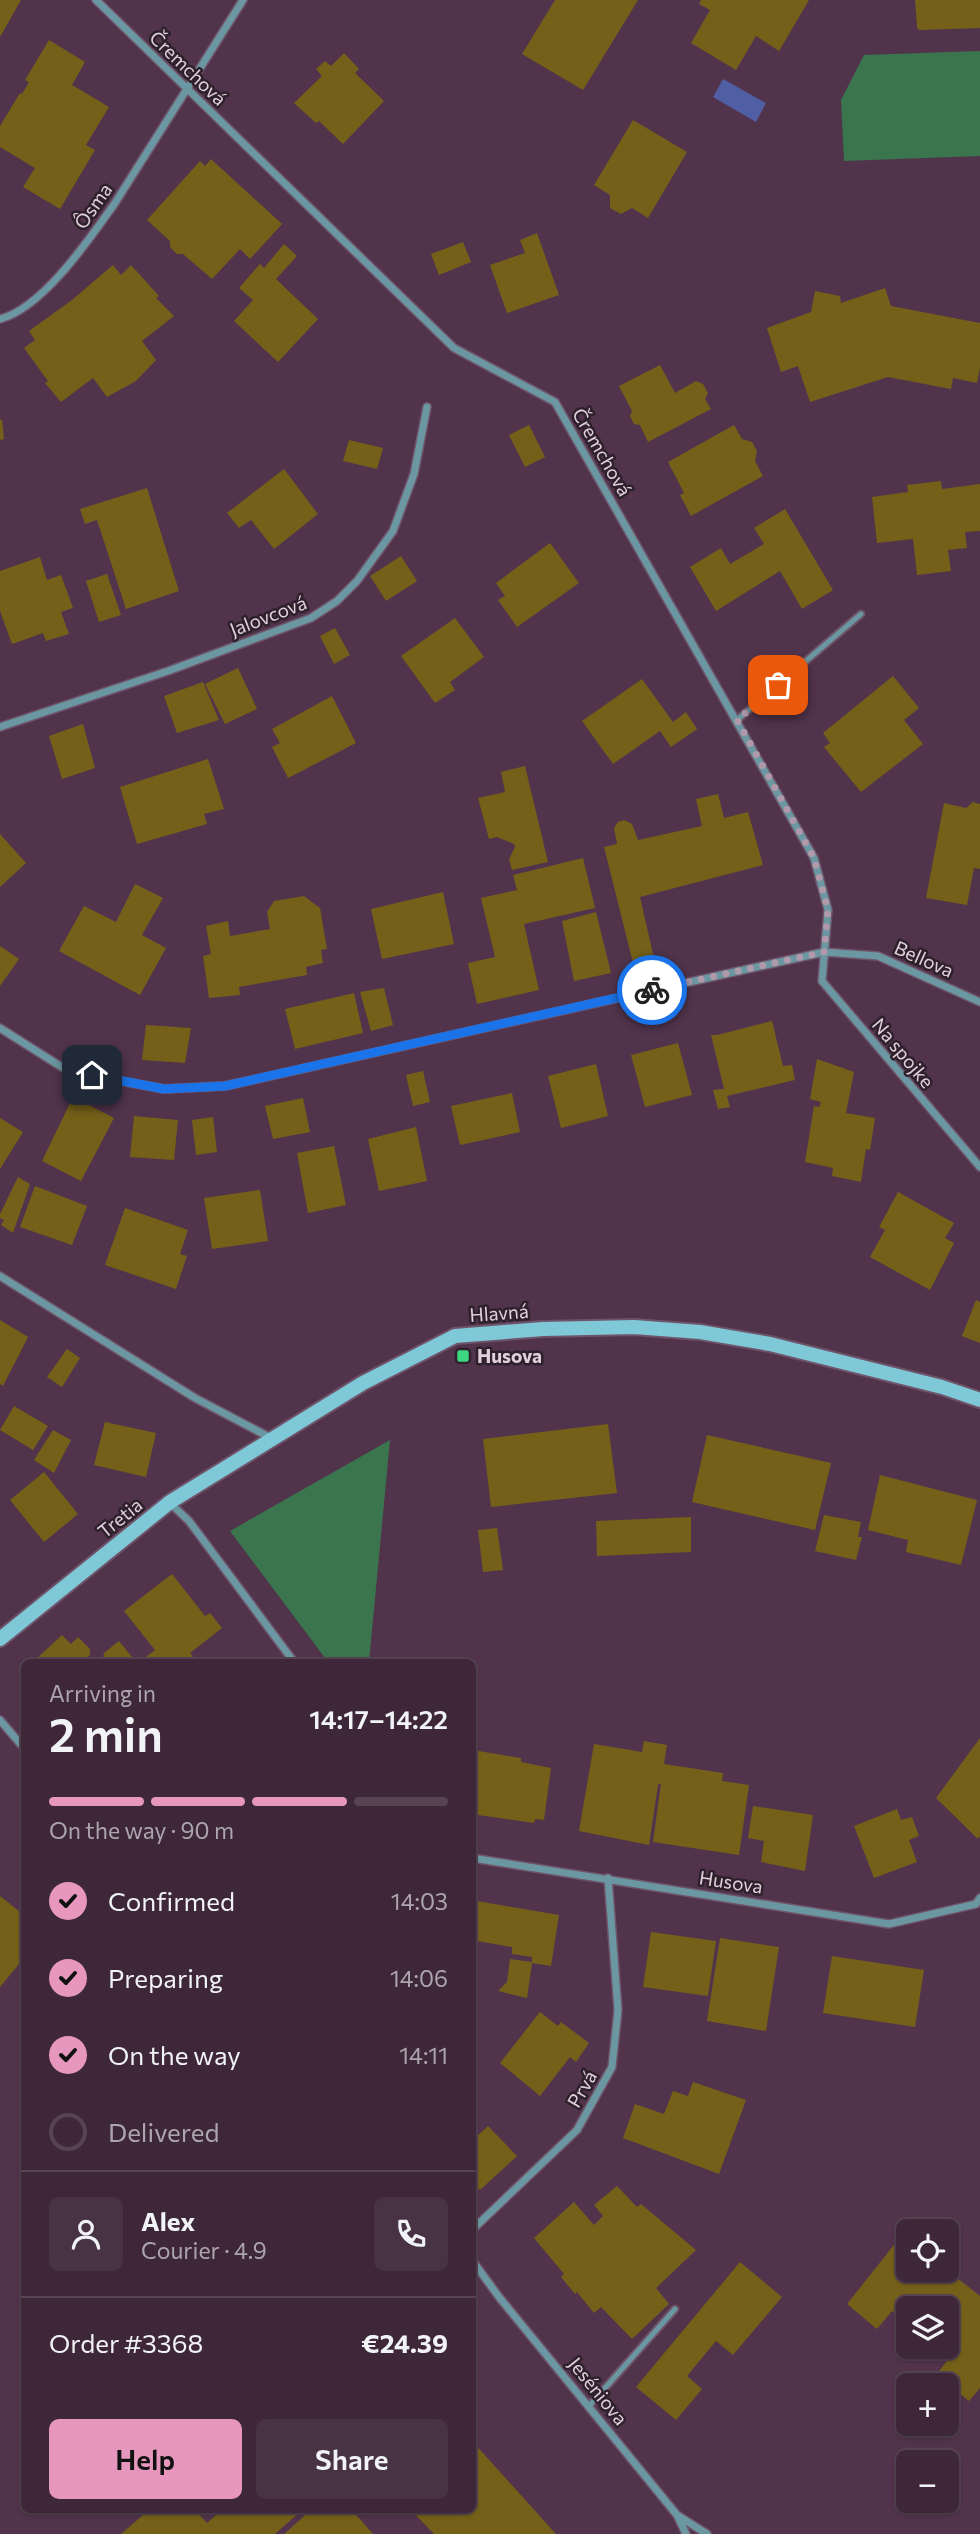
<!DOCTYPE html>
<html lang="en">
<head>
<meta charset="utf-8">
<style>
	body { margin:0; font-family:Commissioner,sans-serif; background:#483344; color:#f1f3f6; height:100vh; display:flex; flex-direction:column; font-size:26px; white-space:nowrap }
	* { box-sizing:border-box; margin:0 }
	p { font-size:23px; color:#ada5ae }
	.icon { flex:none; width:38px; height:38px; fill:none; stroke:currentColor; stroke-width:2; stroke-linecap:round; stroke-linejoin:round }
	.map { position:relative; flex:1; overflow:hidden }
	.panel { position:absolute; left:21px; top:1659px; width:455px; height:854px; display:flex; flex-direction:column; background:#3d2739; border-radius:10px; box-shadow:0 2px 5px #0004,0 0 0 2px #564453 }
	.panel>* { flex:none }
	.fabs { position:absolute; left:896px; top:2219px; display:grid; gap:14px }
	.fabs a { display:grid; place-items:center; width:63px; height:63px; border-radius:10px; background:#3d2739; box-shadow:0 2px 5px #0004,0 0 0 2px #564453; font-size:35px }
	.pin { position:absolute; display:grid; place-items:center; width:60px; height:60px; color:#fff; margin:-30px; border-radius:14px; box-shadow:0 4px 10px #0006 }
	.courier { position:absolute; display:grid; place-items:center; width:70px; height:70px; margin:-35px; border:5px solid #1a73e8; border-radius:50%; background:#fff; color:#222; box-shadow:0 2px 9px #0007 }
	.summary em { font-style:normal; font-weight:600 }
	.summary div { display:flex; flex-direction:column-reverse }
	.summary { display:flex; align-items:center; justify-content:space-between; height:119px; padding:0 28px }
	h1 { font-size:46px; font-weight:600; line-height:52px }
	.bar { display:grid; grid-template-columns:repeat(4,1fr); gap:10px 7px; align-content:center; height:84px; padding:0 28px }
	.bar i { height:9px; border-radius:5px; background:#564453 }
	.bar .selected { background:#e797bd }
	.bar p { grid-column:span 4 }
	.line { display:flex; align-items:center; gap:18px; padding:0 28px; border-top:2px solid #564453 }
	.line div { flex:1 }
	.round { display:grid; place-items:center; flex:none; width:74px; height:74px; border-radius:10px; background:#483344 }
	ol { padding:0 28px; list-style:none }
	li { display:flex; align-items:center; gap:21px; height:77px }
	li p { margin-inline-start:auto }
	li .icon { padding:7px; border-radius:50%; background:#e797bd; color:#111; stroke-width:4 }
	li:last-child { color:#ada5ae }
	li i { width:38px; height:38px; border:4px solid #564453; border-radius:50% }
	.cta { display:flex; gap:14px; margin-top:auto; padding:14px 28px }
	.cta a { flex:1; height:80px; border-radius:10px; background:#e797bd; color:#111; font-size:28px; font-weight:600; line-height:80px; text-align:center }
	.cta a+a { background:#483344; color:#f1f3f6 }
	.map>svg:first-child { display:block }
	.green { fill:#3a754e }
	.water { fill:#505ea4 }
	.building { fill:#746019 }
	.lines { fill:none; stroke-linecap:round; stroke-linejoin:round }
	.lane-casing { stroke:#6e5369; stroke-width:9 }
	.street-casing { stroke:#6e5369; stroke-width:10 }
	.secondary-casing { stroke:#6e5369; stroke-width:18 }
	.lane { stroke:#6a97a1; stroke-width:5 }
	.street { stroke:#6a97a1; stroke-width:7 }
	.secondary { stroke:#7ec8d8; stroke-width:14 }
	.done { stroke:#af99aa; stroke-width:7; stroke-dasharray:0 12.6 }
	.route { stroke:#1a73e8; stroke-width:9 }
	.poi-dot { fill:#3cd77e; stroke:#2e212c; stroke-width:2.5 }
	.labels { text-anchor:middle; stroke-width:5; stroke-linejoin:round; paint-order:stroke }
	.street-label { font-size:19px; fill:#e1cfdd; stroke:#2e212c }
	.poi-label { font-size:19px; font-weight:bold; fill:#e1cfdd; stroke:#2e212c; text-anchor:start }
</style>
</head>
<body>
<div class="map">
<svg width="980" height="2534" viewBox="0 0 980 2534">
	<rect width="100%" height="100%" fill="#51344c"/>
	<path class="green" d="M 980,51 L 980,156 L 844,161 L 841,100 L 864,55 Z
		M 390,1440 L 369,1662 L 328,1662 L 230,1531 Z"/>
	<path class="water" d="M 723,79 L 766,103 L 756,122 L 713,97 Z"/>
	<path class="building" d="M 0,0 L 21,0 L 0,37 Z
		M 555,0 L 638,0 L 583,90 L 522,54 Z
		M 701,0 L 809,0 L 779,51 L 756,36 L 736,70 L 691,43 L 710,10 L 699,4 Z
		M 915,0 L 980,0 L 980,28 L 919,30 L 917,27 Z
		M 49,40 L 85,62 L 72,85 L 109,107 L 86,145 L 95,150 L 60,209 L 23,187 L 35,168 L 0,147 L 0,126 L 20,93 L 22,94 L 29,82 L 25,80 Z
		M 344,53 L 359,69 L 355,73 L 384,101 L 343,144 L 319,121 L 316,123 L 294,103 L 322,76 L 316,69 L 325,61 L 331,66 Z
		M 633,120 L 687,152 L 648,218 L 632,208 L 621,214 L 610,208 L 610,195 L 594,185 Z
		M 211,159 L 282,224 L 250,259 L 240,249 L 212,279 L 183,254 L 177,254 L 170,247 L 170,241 L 147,220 L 200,161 L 205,166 Z
		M 537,233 L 559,295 L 507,313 L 490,265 L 525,253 L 520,240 Z
		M 463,242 L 471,262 L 439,275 L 431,254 Z
		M 284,244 L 297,256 L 276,279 L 318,319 L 278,362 L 234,321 L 253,300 L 239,288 L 260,264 L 264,268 Z
		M 113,265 L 121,275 L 131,265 L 159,296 L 156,298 L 174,316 L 142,341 L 156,360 L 136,381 L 107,397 L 93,378 L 61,402 L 45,383 L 48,381 L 24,348 L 35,340 L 29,331 L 72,300 Z
		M 885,288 L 891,306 L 980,323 L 980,368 L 977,383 L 953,378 L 951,389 L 888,377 L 810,402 L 798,366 L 781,372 L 767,328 L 811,312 L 815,291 L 840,296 L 841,303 Z
		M 660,365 L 675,393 L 696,381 L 703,384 L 708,393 L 705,399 L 711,409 L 648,442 L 640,425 L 634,424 L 630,416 L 632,411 L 619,386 Z
		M 2,419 L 4,439 L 0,440 L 0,420 Z
		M 529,425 L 545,457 L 525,467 L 509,435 Z
		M 734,425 L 742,439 L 752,442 L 757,451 L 755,461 L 763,476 L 691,516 L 680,495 L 684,493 L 668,462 Z
		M 349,440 L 383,448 L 377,469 L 343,461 Z
		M 284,469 L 318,514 L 274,549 L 251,520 L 239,528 L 227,513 Z
		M 941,481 L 942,489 L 980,484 L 980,531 L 965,532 L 967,548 L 948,550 L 951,571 L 917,575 L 913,539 L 877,543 L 872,497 L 908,492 L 907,485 Z
		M 147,488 L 179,591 L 126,609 L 97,520 L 85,524 L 80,509 Z
		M 785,509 L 833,590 L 802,609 L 780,571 L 716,611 L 690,567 L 721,548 L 730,564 L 764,544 L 754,528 Z
		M 550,543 L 579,583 L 517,627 L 498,600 L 505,596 L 496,583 Z
		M 401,556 L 417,581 L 386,601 L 370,576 Z
		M 40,557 L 47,580 L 61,575 L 73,608 L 61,612 L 69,634 L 46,641 L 43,633 L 12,644 L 0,611 L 0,571 Z
		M 107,574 L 121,615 L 99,622 L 86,581 Z
		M 455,618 L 484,657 L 450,682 L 455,690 L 435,703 L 401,656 Z
		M 335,628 L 350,655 L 334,664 L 320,636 Z
		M 238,668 L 257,709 L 225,724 L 205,684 Z
		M 893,676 L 919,708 L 904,720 L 923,744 L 861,792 L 824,747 L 830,743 L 823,733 Z
		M 642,679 L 673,722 L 686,712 L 697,729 L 671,747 L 660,731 L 613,764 L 582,721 Z
		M 203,682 L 219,720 L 177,733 L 164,696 Z
		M 332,696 L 356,743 L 288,778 L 272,747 L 280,743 L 272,729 Z
		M 83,724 L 95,768 L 62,779 L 49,736 Z
		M 208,759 L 224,809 L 204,814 L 207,824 L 137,844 L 120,787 Z
		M 525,766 L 548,862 L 512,870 L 509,859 L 515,847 L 514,844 L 497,837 L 489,839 L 478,798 L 505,792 L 501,772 Z
		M 718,794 L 724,818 L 748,812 L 763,865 L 640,897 L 655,963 L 634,967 L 604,847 L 617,844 L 614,828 L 618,822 L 624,820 L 632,824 L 638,840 L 702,826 L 696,799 Z
		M 973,802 L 980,804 L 980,869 L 974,868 L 967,905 L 926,898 L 944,803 L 966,808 Z
		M 0,834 L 26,863 L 0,887 Z
		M 583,858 L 595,908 L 524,924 L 539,990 L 477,1004 L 468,963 L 495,957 L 481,898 L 517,890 L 513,875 Z
		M 135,884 L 163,898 L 142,935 L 166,948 L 140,995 L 59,951 L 84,906 L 116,922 Z
		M 443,892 L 454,944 L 382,959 L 371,909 Z
		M 304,896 L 320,908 L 327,949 L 321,950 L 323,963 L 306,967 L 307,975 L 239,987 L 240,995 L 209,998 L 203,956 L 211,954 L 206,926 L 228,921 L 230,936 L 270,929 L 267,912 L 274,901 Z
		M 596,912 L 611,973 L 574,981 L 562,921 Z
		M 0,946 L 19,959 L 0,986 Z
		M 384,988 L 393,1025 L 371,1031 L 360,992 Z
		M 354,993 L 363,1033 L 295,1049 L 285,1009 Z
		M 772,1021 L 783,1066 L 792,1065 L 795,1080 L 727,1096 L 730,1107 L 718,1109 L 713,1090 L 724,1089 L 711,1035 L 717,1035 Z
		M 146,1025 L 191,1028 L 185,1063 L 142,1060 Z
		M 678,1043 L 692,1095 L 645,1107 L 631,1055 Z
		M 817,1059 L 854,1072 L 846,1113 L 875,1118 L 870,1150 L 866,1149 L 861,1182 L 832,1176 L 833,1168 L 805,1162 L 814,1106 L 819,1107 L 821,1102 L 810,1099 Z
		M 596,1064 L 608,1116 L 561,1128 L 548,1076 Z
		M 423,1071 L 430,1102 L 413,1106 L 406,1075 Z
		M 512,1093 L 520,1132 L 460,1145 L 451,1106 Z
		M 73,1097 L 114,1118 L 81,1181 L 42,1161 Z
		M 303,1098 L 310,1132 L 273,1139 L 265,1106 Z
		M 134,1116 L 178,1120 L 174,1160 L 130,1157 Z
		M 213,1117 L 217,1152 L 196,1155 L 192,1120 Z
		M 0,1118 L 23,1132 L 0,1169 Z
		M 416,1127 L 427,1181 L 379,1191 L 368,1139 Z
		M 334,1146 L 346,1205 L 308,1213 L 297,1153 Z
		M 18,1177 L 30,1184 L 13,1233 L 1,1225 L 4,1220 L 0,1218 L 0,1214 Z
		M 35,1186 L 87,1206 L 72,1245 L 20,1227 Z
		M 260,1190 L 268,1241 L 212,1249 L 204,1198 Z
		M 898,1192 L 954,1223 L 945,1238 L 954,1243 L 930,1290 L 870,1257 L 885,1230 L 879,1227 Z
		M 125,1208 L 188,1230 L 180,1254 L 187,1256 L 176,1289 L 105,1265 Z
		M 976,1300 L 980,1302 L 980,1343 L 962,1336 Z
		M 0,1320 L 28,1337 L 3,1386 L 0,1384 Z
		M 67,1349 L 80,1358 L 62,1387 L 47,1377 Z
		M 14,1406 L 48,1426 L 33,1450 L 0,1430 Z
		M 105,1422 L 156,1433 L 146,1477 L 94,1465 Z
		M 608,1424 L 617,1493 L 491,1507 L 483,1439 Z
		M 53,1430 L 71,1440 L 54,1473 L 34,1460 Z
		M 707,1435 L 831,1463 L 815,1530 L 692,1502 Z
		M 44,1472 L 78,1514 L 44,1542 L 10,1500 Z
		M 880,1475 L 977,1500 L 961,1565 L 906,1552 L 908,1540 L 868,1530 Z
		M 824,1515 L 861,1522 L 858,1537 L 862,1537 L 856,1560 L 815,1551 Z
		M 691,1517 L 691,1552 L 597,1556 L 596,1521 Z
		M 497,1528 L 503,1570 L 483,1572 L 478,1530 Z
		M 172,1574 L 205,1616 L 210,1613 L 222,1628 L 190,1653 L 197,1662 L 139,1662 L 155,1650 L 124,1611 Z
		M 62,1635 L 71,1644 L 78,1637 L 90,1649 L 90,1655 L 85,1660 L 89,1662 L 33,1662 Z
		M 119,1641 L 136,1662 L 107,1662 L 103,1658 L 104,1653 Z
		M 980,1738 L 980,1836 L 978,1839 L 936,1798 Z
		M 644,1741 L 667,1745 L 664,1764 L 723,1773 L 722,1781 L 749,1785 L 739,1855 L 653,1842 L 661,1783 L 658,1785 L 649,1845 L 579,1831 L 594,1744 L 642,1752 Z
		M 472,1750 L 521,1758 L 521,1762 L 551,1768 L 544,1820 L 535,1819 L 534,1823 L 478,1815 L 478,1811 L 472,1810 Z
		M 753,1806 L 813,1815 L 805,1871 L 761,1862 L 764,1841 L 748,1838 Z
		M 897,1809 L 901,1820 L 912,1817 L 919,1836 L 909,1840 L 917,1862 L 874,1878 L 854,1826 Z
		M 0,1896 L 24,1915 L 24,1958 L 0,1987 Z
		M 477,1901 L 559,1915 L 551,1966 L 532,1963 L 527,1998 L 498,1991 L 507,1982 L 510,1959 L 532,1962 L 532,1957 L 512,1954 L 512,1947 L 472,1940 L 472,1913 L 475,1913 Z
		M 651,1932 L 716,1941 L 708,1996 L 643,1987 Z
		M 720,1938 L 779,1947 L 766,2031 L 707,2021 Z
		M 832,1956 L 924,1970 L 915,2027 L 823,2013 Z
		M 540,2012 L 558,2026 L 561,2022 L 589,2043 L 576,2062 L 570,2057 L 540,2096 L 500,2063 Z
		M 693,2082 L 746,2100 L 719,2174 L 623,2138 L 635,2104 L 664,2114 L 673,2091 L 688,2096 Z
		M 488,2126 L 517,2156 L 480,2190 L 472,2182 L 472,2141 Z
		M 617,2186 L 637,2207 L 641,2204 L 696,2250 L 656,2288 L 669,2304 L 632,2339 L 601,2307 L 594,2313 L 577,2292 L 575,2294 L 561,2277 L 564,2274 L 534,2238 L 574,2202 L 594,2225 L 603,2216 L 594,2205 Z
		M 917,2216 L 936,2231 L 908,2231 L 908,2270 L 947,2270 L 980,2296 L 980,2388 L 969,2401 L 936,2375 L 950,2357 L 937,2347 L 947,2347 L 947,2308 L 908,2308 L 908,2323 L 892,2311 L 877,2329 L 847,2304 Z
		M 740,2262 L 782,2297 L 733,2355 L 716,2341 L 687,2376 L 702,2389 L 676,2420 L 636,2387 Z
		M 472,2441 L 556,2534 L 434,2534 L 411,2510 L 472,2510 Z
		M 149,2510 L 195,2510 L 207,2523 L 222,2510 L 302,2510 L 275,2534 L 121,2534 Z
		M 311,2510 L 352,2510 L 373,2534 L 284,2534 Z"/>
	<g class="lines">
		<g class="lane-casing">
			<path id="lane" d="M 737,720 L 861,614
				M 590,2405 L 675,2309"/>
		</g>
		<g class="street-casing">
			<path id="street" d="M 96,0 L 454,348 L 555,402 L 814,858 L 828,910 L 822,981 L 980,1167
				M 0,319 C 43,308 90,238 115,203 L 243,0
				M 0,727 L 168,671 L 311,618 L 337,601 L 357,581 L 393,531 L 414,474 L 427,407
				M 0,1028 L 68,1071 L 164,1089 L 225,1086 L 824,952 L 878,956 L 980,1002
				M 0,1276 L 195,1398 L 273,1439
				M 170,1503 L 189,1521 L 294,1662
				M 0,1720 L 24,1748
				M 472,1858 L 889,1924 L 976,1904 L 980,1898
				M 472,2230 L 577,2130 L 612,2067 L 618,2010 L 608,1878
				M 472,2260 L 499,2297 L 677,2515 L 707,2534
				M 677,2515 L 686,2534"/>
		</g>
		<g class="secondary-casing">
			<path id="secondary" d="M 0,1639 L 170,1502 L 363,1383 L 455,1336 L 543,1329 L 634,1327 L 700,1332 L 770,1344 L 942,1387 L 980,1400"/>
		</g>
		<use href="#lane" class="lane"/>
		<use href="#street" class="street"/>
		<use href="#secondary" class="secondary"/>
	</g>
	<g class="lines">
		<path class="done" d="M 652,990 L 824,952 L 828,910 L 814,858 L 737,720 L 778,685"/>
		<path class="route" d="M 92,1075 L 164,1089 L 225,1086 L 652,990"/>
	</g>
	<rect class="poi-dot" x="456" y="1349" width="14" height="14" rx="3.5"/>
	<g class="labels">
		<g class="street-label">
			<text transform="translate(188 68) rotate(44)" y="7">Čremchová</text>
			<text transform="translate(93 206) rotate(-55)" y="7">Ôsma</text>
			<text transform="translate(602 452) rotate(60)" y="7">Čremchová</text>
			<text transform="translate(268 616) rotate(-21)" y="7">Jalovcová</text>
			<text transform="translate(924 959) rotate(24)" y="7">Bellova</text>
			<text transform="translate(903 1053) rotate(50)" y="7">Na spojke</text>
			<text transform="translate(499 1313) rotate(-4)" y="7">Hlavná</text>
			<text transform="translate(120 1518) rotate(-39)" y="7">Tretia</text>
			<text transform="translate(731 1882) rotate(9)" y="7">Husova</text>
			<text transform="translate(582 2089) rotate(-60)" y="7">Prvá</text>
			<text transform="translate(598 2391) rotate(51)" y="7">Jeséniova</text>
		</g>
		<g class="poi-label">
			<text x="477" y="1363">Husova</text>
		</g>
	</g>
</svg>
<div class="fabs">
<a><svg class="icon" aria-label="locate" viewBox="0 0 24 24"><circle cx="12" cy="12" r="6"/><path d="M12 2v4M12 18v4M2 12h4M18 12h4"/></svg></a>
<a><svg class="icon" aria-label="layers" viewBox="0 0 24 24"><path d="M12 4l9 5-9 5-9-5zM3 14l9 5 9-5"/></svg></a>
<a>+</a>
<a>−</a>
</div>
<div class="pin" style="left:778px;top:685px;background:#ea580c"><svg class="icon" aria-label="bag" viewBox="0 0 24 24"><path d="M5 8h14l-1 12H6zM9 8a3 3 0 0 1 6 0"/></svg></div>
<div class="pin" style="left:92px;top:1075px;background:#1f2937"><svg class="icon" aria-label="home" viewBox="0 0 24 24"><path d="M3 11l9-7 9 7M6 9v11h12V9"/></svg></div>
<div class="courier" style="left:652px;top:990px"><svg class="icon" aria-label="bike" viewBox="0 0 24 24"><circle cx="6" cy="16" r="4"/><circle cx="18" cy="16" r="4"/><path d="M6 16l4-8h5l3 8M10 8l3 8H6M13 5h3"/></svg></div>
<section class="panel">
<div class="summary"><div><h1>2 min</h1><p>Arriving in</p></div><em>14:17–14:22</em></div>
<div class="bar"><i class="selected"></i><i class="selected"></i><i class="selected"></i><i></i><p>On the way · 90 m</p></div>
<ol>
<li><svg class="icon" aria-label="check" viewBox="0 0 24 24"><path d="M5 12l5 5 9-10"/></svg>Confirmed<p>14:03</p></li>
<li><svg class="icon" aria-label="check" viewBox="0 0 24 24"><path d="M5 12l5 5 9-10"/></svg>Preparing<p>14:06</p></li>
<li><svg class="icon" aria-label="check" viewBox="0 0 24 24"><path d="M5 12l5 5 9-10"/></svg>On the way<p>14:11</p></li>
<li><i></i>Delivered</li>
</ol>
<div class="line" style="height:126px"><a class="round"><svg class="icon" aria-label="person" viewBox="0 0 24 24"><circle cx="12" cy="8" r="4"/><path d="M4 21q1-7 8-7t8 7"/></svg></a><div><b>Alex</b><p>Courier · 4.9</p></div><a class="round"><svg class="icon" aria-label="phone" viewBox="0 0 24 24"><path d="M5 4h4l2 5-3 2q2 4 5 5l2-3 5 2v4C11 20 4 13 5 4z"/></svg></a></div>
<div class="line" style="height:91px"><div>Order #3368</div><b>€24.39</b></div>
<div class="cta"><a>Help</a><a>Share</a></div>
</section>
</div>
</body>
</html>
